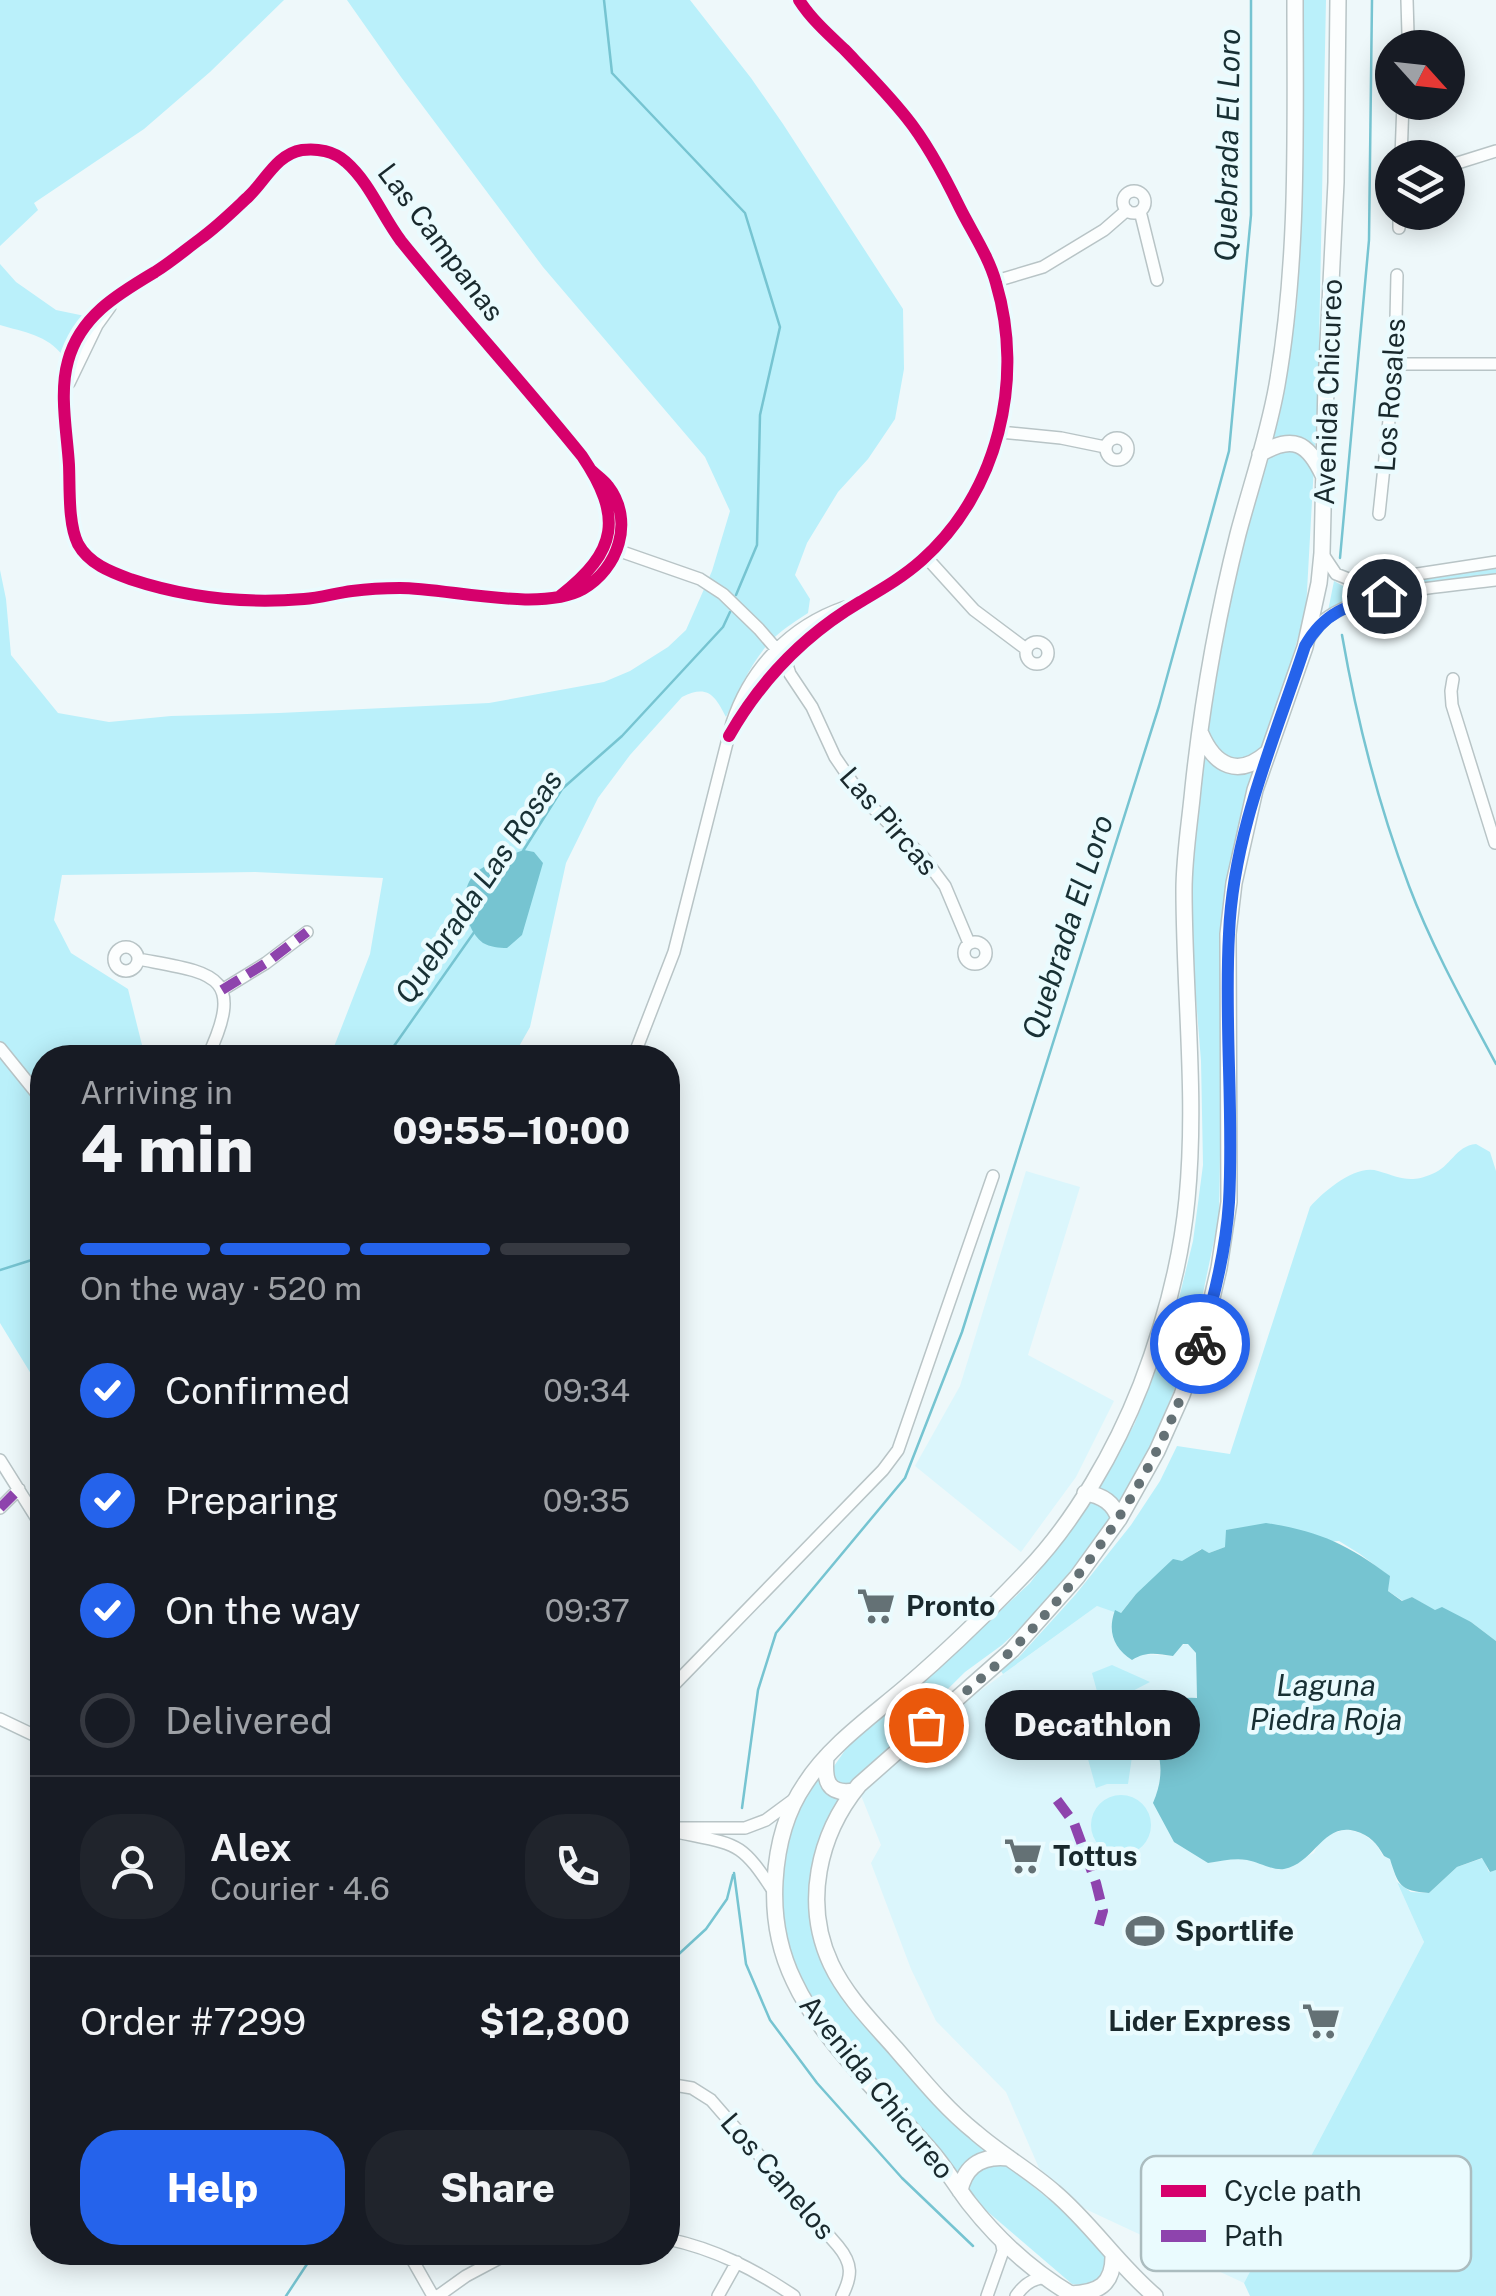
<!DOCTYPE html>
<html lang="en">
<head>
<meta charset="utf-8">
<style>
	body { margin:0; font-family:"Public Sans",sans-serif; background:#20242c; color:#f1f3f6; height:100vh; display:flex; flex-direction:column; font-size:38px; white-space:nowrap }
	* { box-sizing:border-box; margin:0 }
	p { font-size:32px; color:#9ea1a6 }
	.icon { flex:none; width:55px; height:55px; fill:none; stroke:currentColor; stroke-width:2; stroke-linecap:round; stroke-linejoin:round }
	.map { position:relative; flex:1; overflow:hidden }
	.side { position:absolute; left:30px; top:1045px; width:650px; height:1220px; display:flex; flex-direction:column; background:#171b24; border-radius:40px; box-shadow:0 5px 25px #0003 }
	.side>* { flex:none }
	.needle { width:65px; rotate:117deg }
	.controls { position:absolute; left:1375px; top:30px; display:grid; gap:20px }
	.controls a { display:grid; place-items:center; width:90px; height:90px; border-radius:50%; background:#171b24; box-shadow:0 5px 25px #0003; font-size:50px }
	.pin { position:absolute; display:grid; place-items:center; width:85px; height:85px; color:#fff; margin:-42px; border:5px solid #fff; border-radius:50%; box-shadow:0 2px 10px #0007 }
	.courier { position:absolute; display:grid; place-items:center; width:100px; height:100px; margin:-50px; border:8px solid #2563eb; border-radius:50%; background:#fff; color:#222; box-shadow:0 2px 12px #0007 }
	.bubble { position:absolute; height:70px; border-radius:35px; background:#171b24; box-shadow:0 5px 25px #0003; font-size:32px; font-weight:800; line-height:70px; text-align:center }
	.overview em { font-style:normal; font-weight:800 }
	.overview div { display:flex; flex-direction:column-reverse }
	.overview { display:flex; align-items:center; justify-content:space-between; height:170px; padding:0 50px }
	h1 { font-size:65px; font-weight:800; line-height:75px }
	.bar { display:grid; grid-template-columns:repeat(4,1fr); gap:15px 10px; align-content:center; height:120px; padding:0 50px }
	.bar i { height:12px; border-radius:8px; background:#363941 }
	.bar .on { background:#2563eb }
	.bar p { grid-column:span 4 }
	.line { display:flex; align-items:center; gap:25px; padding:0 50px; border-top:2px solid #363941 }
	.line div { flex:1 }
	.round { display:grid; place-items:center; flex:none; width:105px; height:105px; border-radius:40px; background:#20242c }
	ol { padding:0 50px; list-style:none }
	li { display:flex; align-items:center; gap:30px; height:110px }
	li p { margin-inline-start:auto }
	li .icon { padding:10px; border-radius:50%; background:#2563eb; color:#fff; stroke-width:4 }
	li:last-child { color:#9ea1a6 }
	li i { width:55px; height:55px; border:5px solid #363941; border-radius:50% }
	.button { display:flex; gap:20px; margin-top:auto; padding:20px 50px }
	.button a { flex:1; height:115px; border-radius:40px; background:#2563eb; color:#fff; font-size:40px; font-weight:800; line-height:115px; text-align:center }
	.button a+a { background:#20242c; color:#f1f3f6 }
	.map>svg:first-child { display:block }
	.built { fill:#dbf6fc }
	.green { fill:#baf0fa }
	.water { fill:#76c4d1 }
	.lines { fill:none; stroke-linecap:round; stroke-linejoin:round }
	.stream { stroke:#76c4d1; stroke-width:2.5 }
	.minor-casing { stroke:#b8c4c6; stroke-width:14 }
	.secondary-casing { stroke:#b8c4c6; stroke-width:18 }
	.minor { stroke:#fcfefe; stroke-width:11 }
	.secondary { stroke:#fcfefe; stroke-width:15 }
	.quiet { stroke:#8e44ad; stroke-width:10; stroke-dasharray:20 10; stroke-linecap:butt }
	.cycleway-casing { stroke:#eafbfe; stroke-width:19 }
	.cycleway { stroke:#d6006c; stroke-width:12 }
	.done { stroke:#647175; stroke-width:10; stroke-dasharray:0 18 }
	.route { stroke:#2563eb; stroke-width:12 }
	.labels { text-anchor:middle; stroke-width:9; stroke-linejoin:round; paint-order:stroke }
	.street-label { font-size:28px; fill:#19292d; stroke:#eafbfe }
	.poi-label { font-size:28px; font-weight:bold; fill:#19292d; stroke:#eafbfe; text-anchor:start }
	.water-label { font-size:30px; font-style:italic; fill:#183034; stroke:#eafbfe }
	.key { fill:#eafbfe; stroke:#abbcbf; stroke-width:2.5 }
	.key-label { font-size:28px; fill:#19292d }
</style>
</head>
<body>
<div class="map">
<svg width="1496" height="2296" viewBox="0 0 1496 2296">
	<rect width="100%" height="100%" fill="#eef8fa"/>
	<path class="built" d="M 1026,1171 L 1080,1187 L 1028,1355 L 1114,1401 L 1076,1477 L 1021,1552 L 915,1466 L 960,1386 Z
		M 1097,1606 L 1115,1610 L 1112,1619 L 1142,1654 L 1173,1656 L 1178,1647 L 1188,1643 L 1196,1653 L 1197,1698 L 1176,1696 L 1166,1703 L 1152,1730 L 1162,1762 L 1161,1776 L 1154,1803 L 1208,1863 L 1233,1858 L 1251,1860 L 1280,1870 L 1314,1853 L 1318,1844 L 1330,1834 L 1347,1829 L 1363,1834 L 1376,1844 L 1383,1856 L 1390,1858 L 1397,1882 L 1424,1942 L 1244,2283 L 1081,2207 L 1039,2168 L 1006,2092 L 936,2021 L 911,1969 L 871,1863 L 881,1845 L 860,1793 L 973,1696 Z"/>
	<path class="green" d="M 0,0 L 284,0 L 210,72 L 144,129 L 34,203 L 38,210 L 0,246 Z
		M 347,0 L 690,0 L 751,78 L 783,124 L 903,309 L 904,369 L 895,419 L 868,459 L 838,492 L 807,543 L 795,575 L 810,599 L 808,613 C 797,620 785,628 776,636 C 753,657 740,689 726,717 C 715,696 708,684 682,697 L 630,755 L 598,798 L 566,863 L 530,1027 L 513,1057 L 330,1057 L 370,954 L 383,878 L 255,872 L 62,875 L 54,920 L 71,953 L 128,989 L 145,1057 L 42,1058 L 42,1392 L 0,1323 L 0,570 L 6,599 L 11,655 L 58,713 L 109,722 L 171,716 L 279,713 L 489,703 L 604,682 L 630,671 L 668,647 L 686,630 L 712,571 L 730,511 L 705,457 L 543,267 L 401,77 Z
		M 1302,0 L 1326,0 L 1318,393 L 1306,609 L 1288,673 L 1267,729 L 1224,900 L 1219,1217 L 1191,1350 L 1139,1474 L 1090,1547 L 1038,1611 L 1002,1645 L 965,1672 L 854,1782 L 844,1785 L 835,1781 L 832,1769 L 848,1746 L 959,1649 L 1030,1583 L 1086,1510 L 1134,1425 L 1170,1335 L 1193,1241 L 1203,1165 L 1201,1061 L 1189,911 L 1197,802 L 1214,678 L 1239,551 L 1279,418 L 1297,304 L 1302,156 Z
		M 0,264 L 16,282 L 56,310 L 85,316 L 63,356 C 48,335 23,332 0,325 Z
		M 1496,567 L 1496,574 L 1360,596 L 1343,602 L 1328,611 L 1334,581 L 1345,587 L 1363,589 Z
		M 1476,1144 L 1490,1152 L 1496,1171 L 1496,1641 L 1471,1622 L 1435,1611 L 1412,1597 L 1403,1601 L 1388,1591 L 1389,1576 L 1360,1554 L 1339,1541 L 1225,1547 L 1209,1553 L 1201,1549 L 1136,1594 L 1120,1614 L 1097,1606 L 1003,1674 L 998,1667 L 1018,1658 L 1076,1594 L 1131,1525 L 1160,1481 L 1177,1446 L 1230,1454 L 1310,1207 C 1324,1191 1356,1164 1378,1171 C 1399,1177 1409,1184 1432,1174 C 1451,1167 1455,1146 1476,1144 Z
		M 1112,1665 L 1150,1682 L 1119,1698 L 1098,1695 L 1092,1673 Z
		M 1073,1705 L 1138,1716 L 1128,1784 L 1107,1784 L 1096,1788 Z
		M 820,1775 L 840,1798 L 832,1813 L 819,1949 L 955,2123 L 986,2152 L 969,2160 L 958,2176 C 925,2136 892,2097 859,2058 C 842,2038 820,2016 807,1992 C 771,1922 773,1839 820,1775 Z
		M1091 1825a30 30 0 1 1 60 0a30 30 0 1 1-60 0Z
		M 1483,1858 L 1489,1872 L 1496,1870 L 1496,2296 L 1250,2296 L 1244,2283 L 1424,1942 L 1397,1882 L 1411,1892 L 1429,1893 L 1457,1867 Z
		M 985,2164 L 1003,2165 L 1010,2168 C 1038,2190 1064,2211 1089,2236 C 1094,2241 1102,2247 1105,2253 C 1114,2275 1090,2288 1072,2284 L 974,2200 C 963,2184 972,2175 985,2164 Z"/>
	<path class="water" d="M 524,850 L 534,852 L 543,863 L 522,935 L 507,948 C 499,948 490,947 483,943 C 465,930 458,893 473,876 C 484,863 508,856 524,850 Z
		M 1266,1523 C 1319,1531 1347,1544 1390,1576 L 1388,1591 L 1402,1601 L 1412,1597 L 1435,1610 L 1442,1607 L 1471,1622 L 1496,1641 L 1496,1870 L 1490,1872 L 1482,1858 L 1457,1867 L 1429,1893 C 1400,1891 1398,1885 1390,1859 L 1384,1856 C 1377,1844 1370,1835 1355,1831 C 1323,1822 1315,1863 1284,1869 C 1273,1871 1259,1862 1247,1860 C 1234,1858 1222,1861 1208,1863 L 1174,1842 L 1153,1803 C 1165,1774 1161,1759 1152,1730 C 1166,1702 1164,1696 1197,1698 L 1196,1653 L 1188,1644 L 1183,1644 L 1173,1656 C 1157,1654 1147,1651 1132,1660 C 1114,1648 1107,1632 1115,1610 L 1121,1613 L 1136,1594 L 1173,1559 L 1182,1561 L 1202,1549 L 1209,1553 L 1225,1547 L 1226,1530 Z"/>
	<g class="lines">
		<path class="stream" d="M 604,0 L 612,73 L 745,213 L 780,327 L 760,415 L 757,545 L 736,595
			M 1340,558 L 1369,240 L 1372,0
			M 1342,635 C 1357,721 1378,804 1409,886 C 1432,947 1465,1006 1496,1064
			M 523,851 L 562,789 L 622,736 L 723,627 L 730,612
			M 388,1058 L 394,1046 L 475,931
			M 0,1270 L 38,1258 L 42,1262
			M 742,1808 L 758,1690 L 776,1633 L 905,1478 L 962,1332 L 1159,706 L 1229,451 L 1251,215 L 1251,0
			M 734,1873 L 746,1964 L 770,2020 L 817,2083 L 902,2178 L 973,2246
			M 668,1964 L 706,1929 L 727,1899 L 733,1875
			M 286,2296 L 315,2252"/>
		<g class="minor-casing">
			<path id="minor" d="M 1407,0 L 1408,34
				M 1401,158 L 1403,102
				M 1448,166 L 1496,151
				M1123 202a11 11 0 1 1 22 0a11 11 0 1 1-22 0Z
				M 1140,211 L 1157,280
				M 1399,228 L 1399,212
				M 996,281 L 1043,267 L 1104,230 L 1127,210
				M 1395,364 L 1496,364
				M 69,383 L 97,325 L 110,307
				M 1000,432 L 1061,438 L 1105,447
				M1106 449a11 11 0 1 1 22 0a11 11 0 1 1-22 0Z
				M 1379,514 L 1395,364 L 1397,275
				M 614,549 L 700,579 L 723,594 L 759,629 L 785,659 L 790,674 L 812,707 L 835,757 L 863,798 L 924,858 L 945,886 L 969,943
				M 1322,553 L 1336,574 L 1359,583 L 1496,562
				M 926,557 L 974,610 L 1026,649
				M 560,596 C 618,551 623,517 582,456 C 523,383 460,314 401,241 C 382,216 370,183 346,162 C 334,151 317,148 302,150 C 277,154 265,181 249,196 C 233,211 218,226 200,239 C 185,250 171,262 155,272 C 118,294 80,316 68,361 C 59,393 67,432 69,465 C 70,488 68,524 78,544 C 89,564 111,572 130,579 C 187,598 244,604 304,599 C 320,598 336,593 352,591 C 367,589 384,588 400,588 C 448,588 540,613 583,589 C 618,569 635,521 608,486 C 604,480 596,475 591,470
				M 1309,638 C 1314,632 1318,625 1324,620 C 1358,591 1451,586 1496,580
				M1026 653a11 11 0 1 1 22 0a11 11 0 1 1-22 0Z
				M 1453,679 L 1451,691 L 1452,705 L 1495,843
				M 729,736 C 761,680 804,635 860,602 C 882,589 903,577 922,560 C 998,492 1025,380 996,283 C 989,257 972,232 960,208 C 945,177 928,144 906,117 C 887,93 866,72 845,50 C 829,35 811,19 799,0
				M964 953a11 11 0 1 1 22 0a11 11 0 1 1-22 0Z
				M114 959a12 12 0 1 1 24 0a12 12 0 1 1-24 0Z
				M 138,959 C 211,973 248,972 207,1058
				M 222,990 L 266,963 L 307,932
				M 0,1048 L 42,1100
				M 633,1058 L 674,952 L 732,723 C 750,668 790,626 845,607
				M 0,1460 L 42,1527
				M 0,1508 L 19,1489
				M 668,1691 L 883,1470 L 898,1450 L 993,1176
				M 0,1719 L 42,1739
				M 668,1828 L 745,1828 L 766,1820 L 793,1800
				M 681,1833 C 739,1845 741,1842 774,1892
				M 668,2084 L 692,2088 L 711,2100 L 838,2246 C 853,2264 852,2276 842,2296
				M 668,2239 C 715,2249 754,2269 794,2296
				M 408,2252 L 433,2296
				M 438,2296 L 466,2276 L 511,2252
				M 718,2296 L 737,2262
				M 987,2296 L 1003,2251 L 1001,2240
				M 1016,2296 C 1023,2286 1032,2277 1046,2278"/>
		</g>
		<g class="secondary-casing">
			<path id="secondary" d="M 1260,454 C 1293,434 1308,443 1323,475
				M 1201,734 C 1215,766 1238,778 1267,753
				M 1085,1493 C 1102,1495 1114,1503 1119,1519
				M 826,1757 C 824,1780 827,1795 854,1791
				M 960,2191 C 965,2164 984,2155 1009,2158
				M 1070,2294 C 1098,2293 1114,2285 1113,2254
				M 1074,2296 C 1033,2272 998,2240 969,2203 C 956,2186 945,2167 931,2151 C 887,2100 822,2042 794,1981 C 779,1950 773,1915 775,1881 C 777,1847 785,1813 805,1784 C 830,1745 872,1716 907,1686 C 949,1650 989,1611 1027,1571 C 1075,1521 1116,1449 1141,1385 C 1164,1325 1181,1262 1187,1199 C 1197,1096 1184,993 1184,890 C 1184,856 1190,821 1193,788 C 1202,703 1217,617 1238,534 C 1251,485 1268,436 1277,385 C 1299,259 1295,128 1295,0
				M 1155,2296 C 1118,2265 1091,2223 1054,2192 C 1029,2170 1000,2154 975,2132 C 945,2108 921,2078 896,2049 C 873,2023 846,1996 831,1964 C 803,1904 818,1835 859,1785 L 1012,1650 L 1077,1577 L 1119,1519 L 1157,1451 L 1182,1395 L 1204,1332 L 1219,1268 L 1229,1202 L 1228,934 L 1234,883 L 1255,790 L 1305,647 L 1319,583 L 1322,553 L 1326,384 L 1336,182 L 1338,0"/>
		</g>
		<use href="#minor" class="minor"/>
		<use href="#secondary" class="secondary"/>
		<path class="quiet" d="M 222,990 L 266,963 L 307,932
			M 0,1508 L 19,1489
			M 1057,1800 L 1074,1823 L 1096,1883 L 1103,1911 L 1099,1925"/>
		<g class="cycleway-casing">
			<path id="cycleway" d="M 560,596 C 618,551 623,517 582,456 C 523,383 460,314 401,241 C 382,216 370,183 346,162 C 334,151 317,148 302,150 C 277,154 265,181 249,196 C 233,211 218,226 200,239 C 185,250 171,262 155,272 C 118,294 80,316 68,361 C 59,393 67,432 69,465 C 70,488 68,524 78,544 C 89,564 111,572 130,579 C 187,598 244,604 304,599 C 320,598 336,593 352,591 C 367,589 384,588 400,588 C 448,588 540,613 583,589 C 618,569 635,521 608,486 C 604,480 596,475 591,470
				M 729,736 C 761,680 804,635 860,602 C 882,589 903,577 922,560 C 998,492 1025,380 996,283 C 989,257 972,232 960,208 C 945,177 928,144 906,117 C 887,93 866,72 845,50 C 829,35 811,19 799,0"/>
		</g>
		<use href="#cycleway" class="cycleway"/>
	</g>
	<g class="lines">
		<path class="done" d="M 926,1725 C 955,1700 986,1676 1013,1649 C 1099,1562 1163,1461 1200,1344"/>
		<path class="route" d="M 1200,1344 C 1214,1299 1226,1249 1229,1202 C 1234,1113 1224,1023 1229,934 C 1233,833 1274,741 1305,646 C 1324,612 1348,605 1384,596"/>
	</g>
	<defs>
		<g id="supermarket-bare" transform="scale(3)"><path d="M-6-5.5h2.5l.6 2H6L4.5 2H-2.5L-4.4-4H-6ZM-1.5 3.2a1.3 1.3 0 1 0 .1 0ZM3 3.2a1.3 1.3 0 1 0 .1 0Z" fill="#647175" stroke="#eafbfe" stroke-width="2.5" paint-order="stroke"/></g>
		<g id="stadium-bare" transform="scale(3)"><path d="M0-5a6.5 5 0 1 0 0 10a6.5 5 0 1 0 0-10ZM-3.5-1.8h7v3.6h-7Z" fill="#647175" stroke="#eafbfe" stroke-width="2.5" paint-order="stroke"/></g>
	</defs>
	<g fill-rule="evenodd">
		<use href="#supermarket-bare" x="876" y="1606"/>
		<use href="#supermarket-bare" x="1023" y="1856"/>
		<use href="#stadium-bare" x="1145" y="1931"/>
		<use href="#supermarket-bare" x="1321" y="2021"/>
	</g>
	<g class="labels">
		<g class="street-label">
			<text transform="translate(441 242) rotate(53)" y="10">Las Campanas</text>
			<text transform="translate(1328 392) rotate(-88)" y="10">Avenida Chicureo</text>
			<text transform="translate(1390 395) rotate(-86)" y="10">Los Rosales</text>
			<text transform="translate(889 821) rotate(49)" y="10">Las Pircas</text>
			<text transform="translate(877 2087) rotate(51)" y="10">Avenida Chicureo</text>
			<text transform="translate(778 2176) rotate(49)" y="10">Los Canelos</text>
		</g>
		<g class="poi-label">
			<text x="906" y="1616">Pronto</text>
			<text x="1053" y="1866">Tottus</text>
			<text x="1175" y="1941">Sportlife</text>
			<text x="1291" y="2031" text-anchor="end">Lider Express</text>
		</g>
		<g class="water-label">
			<text transform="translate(1228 145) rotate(-89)" y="10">Quebrada El Loro</text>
			<text transform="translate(479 887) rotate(-56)" y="10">Quebrada Las Rosas</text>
			<text transform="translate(1068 927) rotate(-72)" y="10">Quebrada El Loro</text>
			<text x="1326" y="1696">Laguna<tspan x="1326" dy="34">Piedra Roja</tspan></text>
		</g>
	</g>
	<rect x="1141" y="2156" width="330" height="115" rx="15" class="key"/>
	<rect x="1161" y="2185" width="45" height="12" fill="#d6006c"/>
	<rect x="1161" y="2230" width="45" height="12" fill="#8e44ad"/>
	<g class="key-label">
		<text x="1224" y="2201">Cycle path</text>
		<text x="1224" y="2246">Path</text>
	</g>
</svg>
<div class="controls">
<a><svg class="needle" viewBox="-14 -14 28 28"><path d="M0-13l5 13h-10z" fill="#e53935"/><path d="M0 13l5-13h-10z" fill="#9ea1a6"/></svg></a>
<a><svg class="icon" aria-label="layers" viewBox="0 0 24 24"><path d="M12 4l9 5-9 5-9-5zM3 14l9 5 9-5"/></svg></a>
</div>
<div class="pin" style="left:926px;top:1725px;background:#ea580c"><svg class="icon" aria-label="bag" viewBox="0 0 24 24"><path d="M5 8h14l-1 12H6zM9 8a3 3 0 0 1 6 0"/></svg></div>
<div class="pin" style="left:1384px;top:596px;background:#1f2937"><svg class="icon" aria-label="home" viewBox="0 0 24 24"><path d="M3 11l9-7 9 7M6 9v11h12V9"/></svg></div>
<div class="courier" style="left:1200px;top:1344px"><svg class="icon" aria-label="bike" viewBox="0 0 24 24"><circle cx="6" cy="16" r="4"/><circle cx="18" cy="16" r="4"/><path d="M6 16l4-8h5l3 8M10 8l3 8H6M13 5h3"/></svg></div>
<div class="bubble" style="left:985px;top:1690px;width:215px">Decathlon</div>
<section class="side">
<div class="overview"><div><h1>4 min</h1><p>Arriving in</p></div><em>09:55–10:00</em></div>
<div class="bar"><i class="on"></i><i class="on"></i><i class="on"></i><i></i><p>On the way · 520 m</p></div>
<ol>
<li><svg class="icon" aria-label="check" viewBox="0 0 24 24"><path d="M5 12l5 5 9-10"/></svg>Confirmed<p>09:34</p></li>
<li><svg class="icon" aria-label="check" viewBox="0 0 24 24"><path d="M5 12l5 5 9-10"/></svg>Preparing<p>09:35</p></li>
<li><svg class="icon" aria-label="check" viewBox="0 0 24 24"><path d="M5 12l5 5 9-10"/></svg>On the way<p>09:37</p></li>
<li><i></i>Delivered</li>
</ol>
<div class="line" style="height:180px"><a class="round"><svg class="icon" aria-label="person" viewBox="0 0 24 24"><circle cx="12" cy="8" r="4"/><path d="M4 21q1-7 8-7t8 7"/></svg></a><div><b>Alex</b><p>Courier · 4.6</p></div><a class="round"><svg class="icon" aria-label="phone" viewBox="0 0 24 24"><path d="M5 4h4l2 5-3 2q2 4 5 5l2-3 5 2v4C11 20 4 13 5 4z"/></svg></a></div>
<div class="line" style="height:130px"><div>Order #7299</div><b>$12,800</b></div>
<div class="button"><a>Help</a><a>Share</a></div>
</section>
</div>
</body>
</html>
